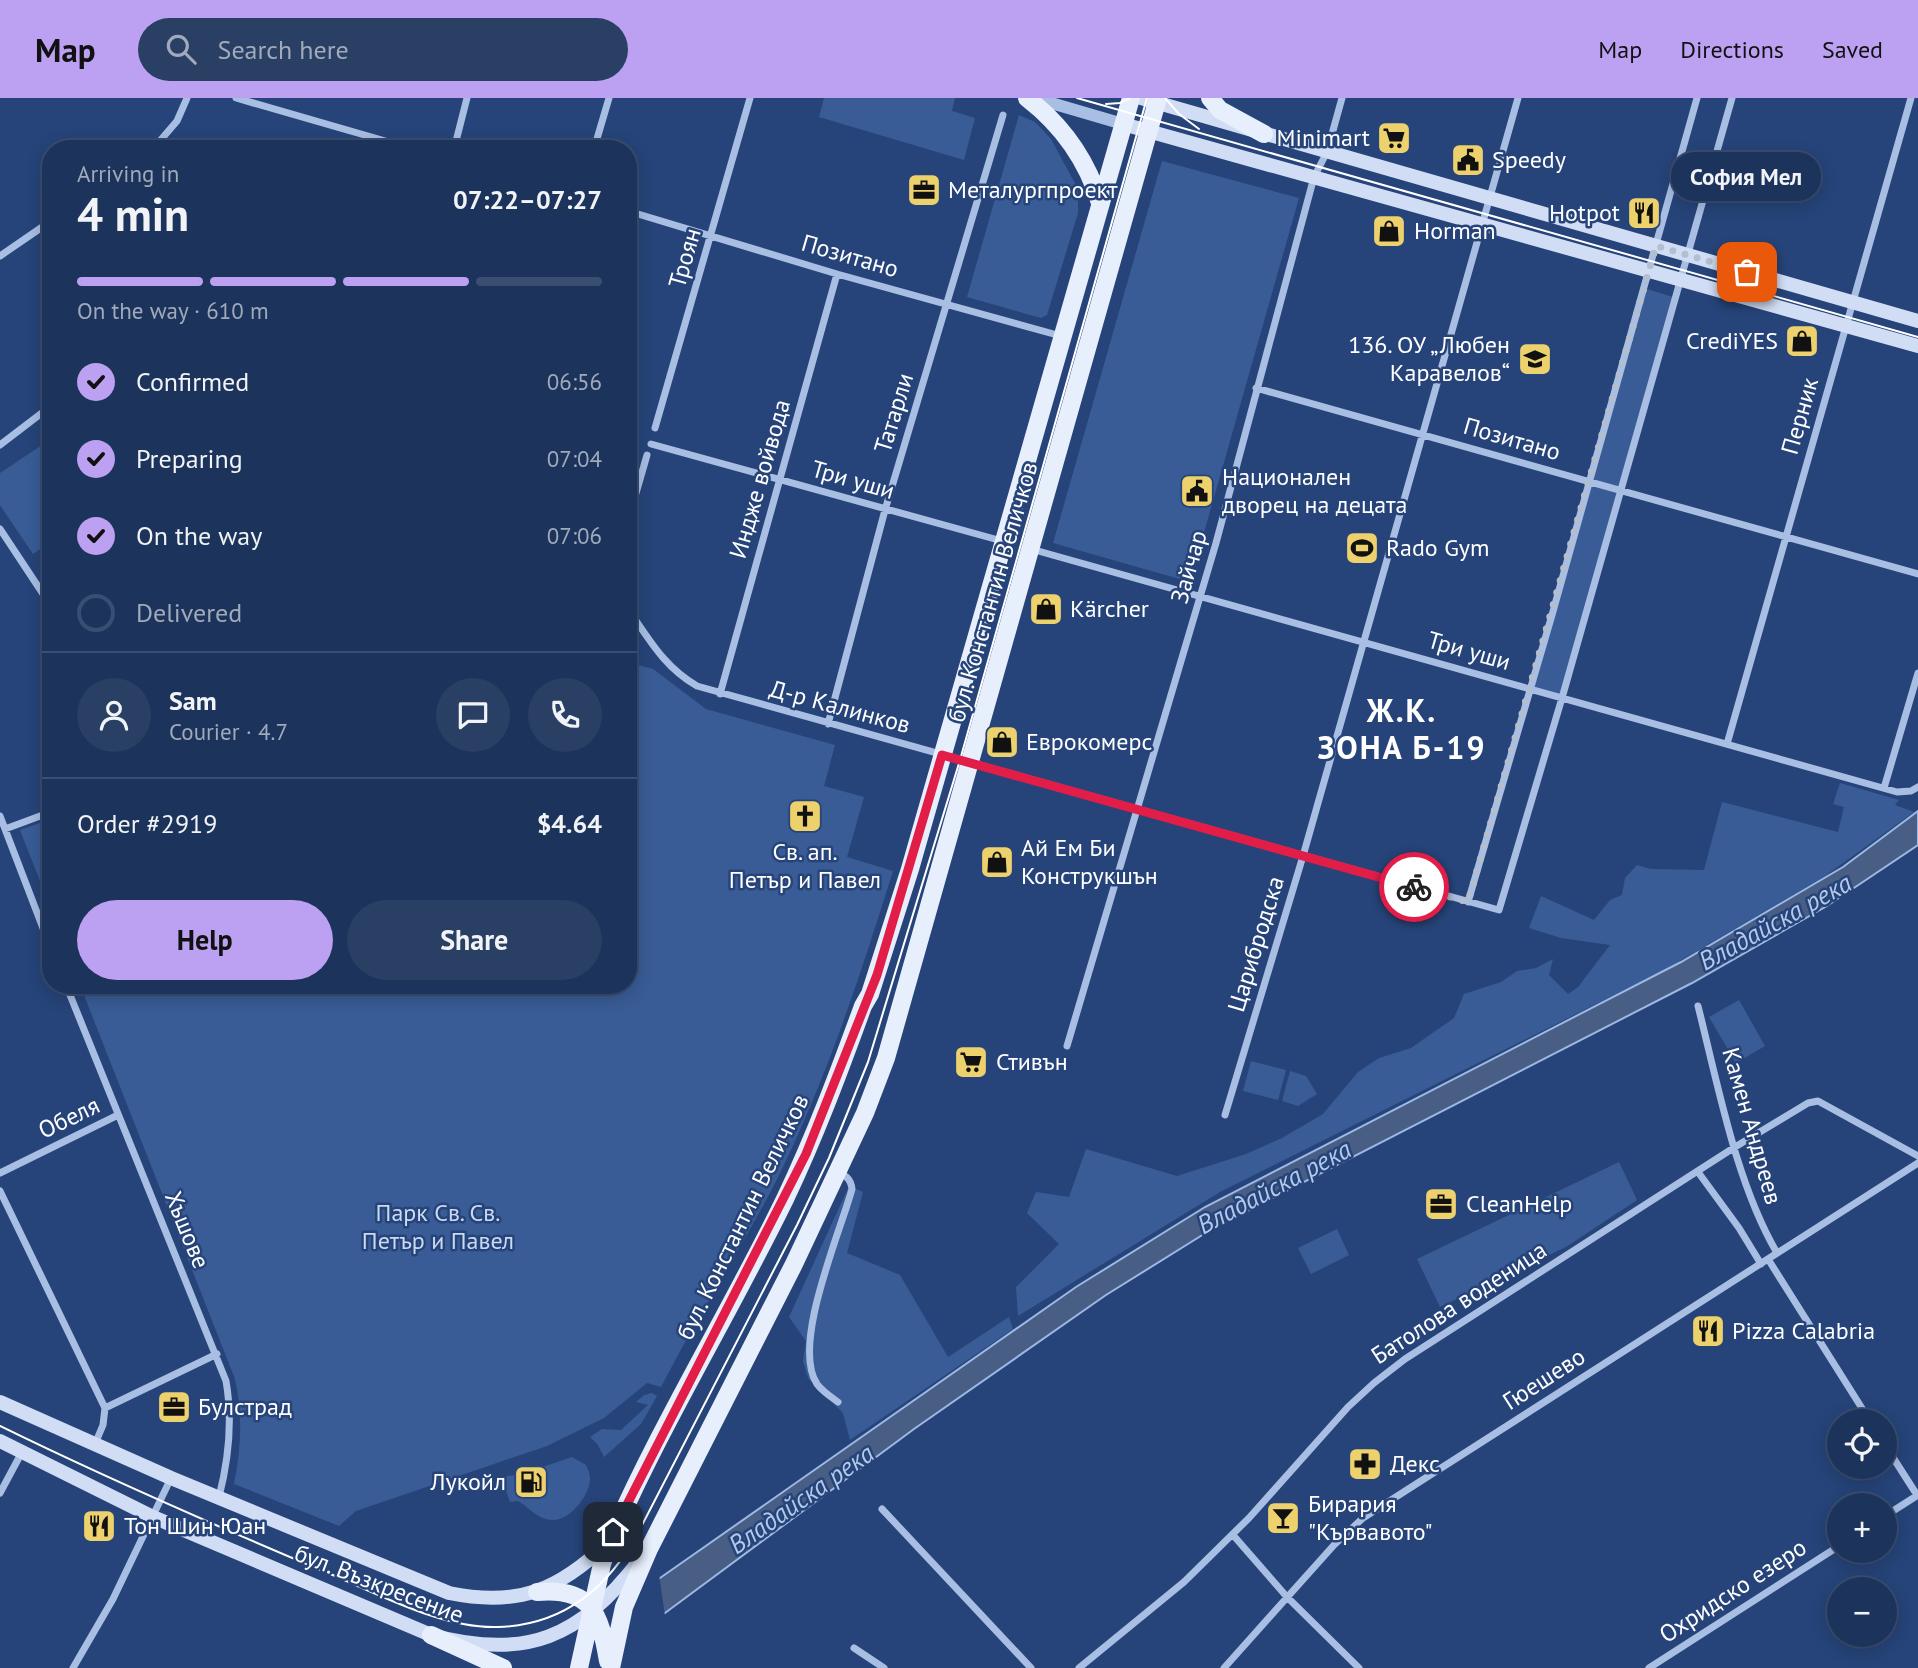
<!DOCTYPE html>
<html lang="en">
<head>
<meta charset="utf-8">
<style>
	body { margin:0; font-family:"PT Sans",sans-serif; background:#293f64; color:#f1f3f6; height:100vh; display:flex; flex-direction:column; font-size:26px; white-space:nowrap }
	* { box-sizing:border-box; margin:0 }
	p { font-size:23px; color:#a0aabb }
	.icon { flex:none; width:38px; height:38px; fill:none; stroke:currentColor; stroke-width:2; stroke-linecap:round; stroke-linejoin:round }
	.map { position:relative; flex:1; overflow:hidden }
	.drawer { position:absolute; left:42px; top:42px; width:595px; height:854px; display:flex; flex-direction:column; background:#1c335b; border-radius:28px; box-shadow:0 4px 18px #0003,0 0 0 2px #3a4e71 }
	.drawer>* { flex:none }
	.tools { position:absolute; left:1827px; top:1311px; display:grid; gap:14px }
	.tools a { display:grid; place-items:center; width:70px; height:70px; border-radius:50%; background:#1c335b; box-shadow:0 4px 18px #0003,0 0 0 2px #3a4e71; font-size:35px }
	.pin { position:absolute; display:grid; place-items:center; width:60px; height:60px; color:#fff; margin:-30px; border-radius:14px; box-shadow:0 4px 10px #0006 }
	.courier { position:absolute; display:grid; place-items:center; width:70px; height:70px; margin:-35px; border:5px solid #e11d48; border-radius:50%; background:#fff; color:#222; box-shadow:0 2px 9px #0007 }
	.bubble { position:absolute; height:49px; border-radius:24px; background:#1c335b; box-shadow:0 4px 18px #0003,0 0 0 2px #3a4e71; font-size:23px; font-weight:700; line-height:49px; text-align:center }
	.summary em { font-style:normal; font-weight:700 }
	.summary div { display:flex; flex-direction:column-reverse }
	.summary { display:flex; align-items:center; justify-content:space-between; height:119px; padding:0 35px }
	h1 { font-size:46px; font-weight:700; line-height:52px }
	.bar { display:grid; grid-template-columns:repeat(4,1fr); gap:10px 7px; align-content:center; height:84px; padding:0 35px }
	.bar i { height:9px; border-radius:5px; background:#3a4e71 }
	.bar .on { background:#bca0f2 }
	.bar p { grid-column:span 4 }
	.line { display:flex; align-items:center; gap:18px; padding:0 35px; border-top:2px solid #3a4e71 }
	.line div { flex:1 }
	.round { display:grid; place-items:center; flex:none; width:74px; height:74px; border-radius:37px; background:#293f64 }
	ol { padding:0 35px; list-style:none }
	li { display:flex; align-items:center; gap:21px; height:77px }
	li p { margin-inline-start:auto }
	li .icon { padding:7px; border-radius:50%; background:#bca0f2; color:#111; stroke-width:4 }
	li:last-child { color:#a0aabb }
	li i { width:38px; height:38px; border:4px solid #3a4e71; border-radius:50% }
	.button { display:flex; gap:14px; margin-top:auto; padding:14px 35px }
	.button a { flex:1; height:80px; border-radius:42px; background:#bca0f2; color:#111; font-size:28px; font-weight:700; line-height:80px; text-align:center }
	.button a+a { background:#293f64; color:#f1f3f6 }
	header { display:flex; align-items:center; gap:42px; box-sizing:border-box; height:98px; padding:0 35px; background:#bca0f2; color:#111 }
	header strong { font-size:33px }
	nav { display:flex; gap:38px; margin-inline-start:auto; font-size:24px }
	.search { width:490px; height:63px; background:#293f64; display:flex; align-items:center; gap:18px; box-sizing:border-box; padding:0 24px; border-radius:38px; color:#a0aabb; font-size:26px }
	.map>svg:first-child { display:block }
	.green { fill:#395c96 }
	.water { fill:#485e85; stroke:#9cb8e4; stroke-width:2 }
	.pier { fill:#264479 }
	.lines { fill:none; stroke-linecap:round; stroke-linejoin:round }
	.minor { stroke:#a8bee3; stroke-width:7 }
	.tertiary { stroke:#a8bee3; stroke-width:12 }
	.secondary { stroke:#d1ddf4; stroke-width:14 }
	.primary { stroke:#e7eefc; stroke-width:18 }
	.tram { stroke:#fff; stroke-width:2 }
	.done { stroke:#b3bed0; stroke-width:7; stroke-dasharray:0 12.6 }
	.route { stroke:#e11d48; stroke-width:9 }
	.labels { text-anchor:middle; stroke-width:5; stroke-linejoin:round; paint-order:stroke }
	.poi-label { font-size:24px; fill:#fff; stroke:#264479; text-anchor:start }
	.street-label { font-size:24px; fill:#fff; stroke:#264479 }
	.park-label { font-size:24px; fill:#cadaf3; stroke:#264479 }
	.water-label { font-size:26px; font-style:italic; fill:#b3c9eb; stroke:#264479 }
	.district-label { font-size:32px; font-weight:bold; letter-spacing:2px; fill:#fff; stroke:#264479 }
</style>
</head>
<body>
<header>
<strong>Map</strong>
<div class="search"><svg class="icon" aria-label="search" viewBox="0 0 24 24"><circle cx="10" cy="10" r="6"/><path d="M15 15l6 6"/></svg>Search here</div>
<nav><a>Map</a><a>Directions</a><a>Saved</a></nav>
</header>
<div class="map">
<svg width="1918" height="1570" viewBox="0 0 1918 1570">
	<rect width="100%" height="100%" fill="#264479"/>
	<path class="green" d="M 824,0 L 955,0 L 952,13 L 975,20 L 964,62 L 819,19 Z
		M 1019,17 L 1035,24 L 1051,41 L 1078,91 L 1078,115 L 1047,217 L 1041,220 L 967,199 Z
		M 1162,63 L 1299,100 L 1190,484 L 1053,445 Z
		M 1644,190 L 1676,200 L 1562,600 L 1530,590 Z
		M 51,341 L 51,455 L 45,448 L 33,456 L 0,407 L 0,375 Z
		M 628,564 L 653,571 L 706,611 L 835,647 L 824,688 L 864,699 L 847,759 L 893,773 C 859,882 823,992 770,1095 C 735,1160 695,1223 661,1289 L 647,1285 L 604,1320 L 547,1348 L 356,1413 L 339,1428 L 234,1386 C 241,1352 243,1316 235,1281 L 80,887 L 628,887 Z
		M 1840,685 L 1899,702 L 1895,707 L 1914,714 L 1825,778 L 1666,871 L 1220,1094 L 1018,1218 L 1016,1189 L 1059,1146 L 1027,1115 L 1036,1094 L 1069,1099 L 1086,1051 L 1177,1078 L 1246,1056 L 1282,1040 L 1323,1016 L 1358,974 L 1379,960 L 1411,950 L 1454,920 L 1464,896 L 1501,884 L 1517,873 L 1536,870 L 1553,861 L 1549,877 L 1568,896 L 1578,889 L 1610,847 L 1561,840 L 1529,830 L 1541,798 L 1594,822 L 1610,802 L 1622,797 L 1625,780 L 1637,767 L 1650,771 L 1704,772 L 1722,704 L 1838,734 L 1844,709 L 1833,706 Z
		M 51,721 L 51,811 L 20,732 Z
		M 1739,902 L 1765,948 L 1736,965 L 1709,919 Z
		M 1251,963 L 1286,972 L 1278,1002 L 1243,993 Z
		M 1290,973 L 1306,978 L 1317,996 L 1298,1008 L 1282,1003 Z
		M 1619,1064 L 1637,1102 L 1566,1149 L 1440,1209 L 1417,1161 Z
		M 849,1088 L 863,1094 L 847,1155 L 900,1177 L 948,1259 L 1009,1219 L 1013,1231 L 850,1342 L 843,1315 L 808,1280 L 803,1263 L 806,1243 L 789,1219 Z
		M 1337,1131 L 1349,1157 L 1311,1176 L 1298,1150 Z
		M 652,1295 L 657,1298 L 641,1326 L 604,1359 L 598,1347 L 590,1339 L 602,1331 L 621,1332 L 648,1307 L 636,1304 L 644,1297 Z
		M 572,1359 L 586,1367 C 588,1372 591,1378 590,1383 C 588,1399 570,1422 553,1422 C 538,1422 530,1410 518,1403 L 510,1404 L 501,1379 L 522,1376 Z"/>
	<path class="water" d="M 1918,713 L 1918,747 L 1827,808 L 1692,885 L 1212,1131 L 1106,1197 L 914,1331 L 665,1515 L 582,1570 L 527,1570 L 660,1480 L 1076,1189 L 1205,1109 L 1681,864 L 1843,769 Z"/>
	<path class="pier" d="M 659,1476 L 665,1518 L 588,1570 L 523,1570 Z"/>
	<g class="lines">
		<path class="minor" d="M 236,0 L 413,51
			M 153,51 L 177,23 L 187,0
			M 454,51 L 467,0
			M 594,51 L 609,0
			M 628,113 L 837,176 L 1061,238
			M 0,158 L 51,123
			M 1256,290 L 1918,476
			M 655,330 L 750,0
			M 651,346 L 1002,443
			M 0,347 L 51,308
			M 628,423 L 647,357
			M 0,431 L 51,508
			M 1031,451 L 1897,694 L 1911,693 L 1918,689
			M 628,511 C 649,541 664,569 697,588 L 1499,812 L 1562,600 L 1732,0
			M 720,596 L 837,176
			M 828,626 L 885,412 L 1003,17
			M 1727,646 L 1911,0
			M 1884,690 L 1918,575
			M 0,718 L 51,851
			M 5,731 L 51,714
			M 1468,804 L 1552,517 L 1697,0
			M 66,887 L 226,1283 C 233,1323 229,1360 219,1399
			M 1698,908 C 1718,987 1736,1085 1777,1155
			M 1067,948 L 1216,445 L 1314,79 L 1327,54 L 1342,0
			M 1225,1017 L 1303,758 L 1518,0
			M 1698,1074 L 1739,1130 L 1761,1166
			M 0,1075 L 118,1017
			M 0,1093 L 105,1310 L 103,1327 L 95,1346
			M 1768,1161 L 1870,1323
			M 838,1304 C 831,1299 822,1293 817,1286 C 791,1247 840,1135 852,1091 C 851,1081 846,1078 838,1074
			M 105,1310 L 217,1256
			M 1885,1347 L 1917,1397
			M 0,1395 L 22,1354
			M 882,1411 L 1031,1570
			M 1885,1418 L 1918,1397
			M 1233,1437 L 1287,1499 L 1359,1570
			M 854,1550 L 884,1570
			M 73,1570 L 113,1501 L 171,1380
			M 1079,1570 L 1184,1484 L 1249,1420 L 1348,1309 L 1374,1285 L 1405,1261 L 1735,1049 L 1808,1005 L 1818,1003 L 1918,1058
			M 1224,1570 L 1334,1447 L 1363,1420 L 1918,1065
			M 1649,1570 L 1839,1448"/>
		<path class="tertiary" d="M 1034,0 L 1123,26"/>
		<path class="secondary" d="M 1141,0 L 1918,223
			M 1123,26 L 1918,248
			M 0,1304 L 171,1380 L 449,1495 C 518,1509 558,1493 609,1444
			M 0,1343 L 153,1419 L 431,1537 C 527,1563 580,1539 639,1463"/>
		<path class="primary" d="M 1027,0 C 1062,27 1087,62 1100,105
			M 1210,0 L 1220,12 L 1264,36
			M 537,1494 C 591,1489 600,1515 608,1563
			M 431,1537 L 503,1570
			M 579,1570 L 602,1466 L 610,1443 C 661,1326 729,1216 785,1101 C 815,1038 839,974 863,908 L 870,896 L 910,771 L 1131,0
			M 611,1570 L 624,1509 L 649,1451 L 794,1166 L 865,1015 L 886,960 L 1158,0"/>
		<path class="tram" d="M 1077,0 L 1918,239
			M 1165,0 L 1179,16 L 1199,31
			M 1106,6 L 1120,5 L 1130,0
			M 0,1328 C 106,1380 214,1427 323,1473 C 375,1494 441,1531 498,1529 C 565,1527 609,1489 639,1433 L 797,1127 L 829,1060 L 868,964 L 960,662 L 1147,0"/>
	</g>
	<g class="lines">
		<path class="done" d="M 1414,789 L 1468,804 L 1656,148 L 1747,174"/>
		<path class="route" d="M 613,1434 L 806,1056 L 877,877 L 942,657 L 1414,789"/>
	</g>
	<defs>
		<g id="supermarket-square" transform="scale(1.75)"><rect x="-9" y="-9" width="18" height="18" rx="4" fill="#ecd16d" stroke="#264479"/><path d="M-6-5.5h2.5l.6 2H6L4.5 2H-2.5L-4.4-4H-6ZM-1.5 3.2a1.3 1.3 0 1 0 .1 0ZM3 3.2a1.3 1.3 0 1 0 .1 0Z" fill="#111"/></g>
		<g id="civic-square" transform="scale(1.75)"><rect x="-9" y="-9" width="18" height="18" rx="4" fill="#ecd16d" stroke="#264479"/><path d="M-.6-6.5H3V-4.5H.6V-3L4-1V1h2V6H-6V1h2V-1L-.6-3ZM-1.2 2.5V6h2.4V2.5Z" fill="#111"/></g>
		<g id="office-square" transform="scale(1.75)"><rect x="-9" y="-9" width="18" height="18" rx="4" fill="#ecd16d" stroke="#264479"/><path d="M-6-3h4V-5.5h4V-3h4V5H-6ZM-1-4.5V-3h2v-1.5ZM-6 0V1H6V0Z" fill="#111"/></g>
		<g id="restaurant-square" transform="scale(1.75)"><rect x="-9" y="-9" width="18" height="18" rx="4" fill="#ecd16d" stroke="#264479"/><path d="M-5-6h1v4h1v-4h1v4h1v-4h1v5L-1.5 .5V6h-2V.5L-5-1ZM5-6V6H3V1.5H1.5Q1.5-4 5-6Z" fill="#111"/></g>
		<g id="shop-square" transform="scale(1.75)"><rect x="-9" y="-9" width="18" height="18" rx="4" fill="#ecd16d" stroke="#264479"/><path d="M-5-2.5h2.3a2.7 3.5 0 0 1 5.4 0H5L5.5 6h-11ZM-1.5-2.5h3a1.5 2.3 0 0 0-3 0Z" fill="#111"/></g>
		<g id="school-square" transform="scale(1.75)"><rect x="-9" y="-9" width="18" height="18" rx="4" fill="#ecd16d" stroke="#264479"/><path d="M0-5L7-2L0 1L-7-2ZM-4 1L0 2.5L4 1V4Q0 6-4 4Z" fill="#111"/></g>
		<g id="stadium-square" transform="scale(1.75)"><rect x="-9" y="-9" width="18" height="18" rx="4" fill="#ecd16d" stroke="#264479"/><path d="M0-5a6.5 5 0 1 0 0 10a6.5 5 0 1 0 0-10ZM-3.5-1.8h7v3.6h-7Z" fill="#111"/></g>
		<g id="church-square" transform="scale(1.75)"><rect x="-9" y="-9" width="18" height="18" rx="4" fill="#ecd16d" stroke="#264479"/><path d="M-1.2-6h2.4v3.5h3.3v2.4h-3.3V6h-2.4V-.1h-3.3v-2.4h3.3Z" fill="#111"/></g>
		<g id="pharmacy-square" transform="scale(1.75)"><rect x="-9" y="-9" width="18" height="18" rx="4" fill="#ecd16d" stroke="#264479"/><path d="M-2-6h4v4h4v4h-4v4h-4v-4h-4v-4h4Z" fill="#111"/></g>
		<g id="fuel-square" transform="scale(1.75)"><rect x="-9" y="-9" width="18" height="18" rx="4" fill="#ecd16d" stroke="#264479"/><path d="M-5.5-6h7V0h2V4h1.3V-2.5L3-4.5l.8-.8L6-3V5H2.5V1h-1V6h-7ZM-4.2-4.7v3.2H.2V-4.7Z" fill="#111"/></g>
		<g id="bar-square" transform="scale(1.75)"><rect x="-9" y="-9" width="18" height="18" rx="4" fill="#ecd16d" stroke="#264479"/><path d="M-6-5H6L.8 .8V4.5H3.5V6h-7V4.5H-.8V.8Z" fill="#111"/></g>
	</defs>
	<g fill-rule="evenodd">
		<use href="#supermarket-square" x="1394" y="40"/>
		<use href="#civic-square" x="1468" y="62"/>
		<use href="#office-square" x="924" y="92"/>
		<use href="#restaurant-square" x="1644" y="115"/>
		<use href="#shop-square" x="1389" y="133"/>
		<use href="#shop-square" x="1802" y="243"/>
		<use href="#school-square" x="1535" y="261"/>
		<use href="#civic-square" x="1197" y="393"/>
		<use href="#stadium-square" x="1362" y="450"/>
		<use href="#shop-square" x="1046" y="511"/>
		<use href="#shop-square" x="1002" y="644"/>
		<use href="#church-square" x="805" y="718"/>
		<use href="#shop-square" x="997" y="764"/>
		<use href="#supermarket-square" x="971" y="964"/>
		<use href="#office-square" x="1441" y="1106"/>
		<use href="#restaurant-square" x="1708" y="1233"/>
		<use href="#office-square" x="174" y="1309"/>
		<use href="#pharmacy-square" x="1365" y="1366"/>
		<use href="#fuel-square" x="531" y="1384"/>
		<use href="#bar-square" x="1283" y="1420"/>
		<use href="#restaurant-square" x="99" y="1428"/>
	</g>
	<g class="labels">
		<g class="poi-label">
			<text x="1370" y="48" text-anchor="end">Minimart</text>
			<text x="1492" y="70">Speedy</text>
			<text x="948" y="100">Металургпроект</text>
			<text x="1620" y="123" text-anchor="end">Hotpot</text>
			<text x="1414" y="141">Horman</text>
			<text x="1778" y="251" text-anchor="end">CrediYES</text>
			<text x="1510" y="255" text-anchor="end">136. ОУ „Любен<tspan x="1510" dy="28">Каравелов“</tspan></text>
			<text x="1222" y="387">Национален<tspan x="1222" dy="28">дворец на децата</tspan></text>
			<text x="1386" y="458">Rado Gym</text>
			<text x="1070" y="519">Kärcher</text>
			<text x="1026" y="652">Еврокомерс</text>
			<text x="1021" y="758">Ай Ем Би<tspan x="1021" dy="28">Конструкшън</tspan></text>
			<text x="805" y="762" text-anchor="middle">Св. ап.<tspan x="805" dy="28">Петър и Павел</tspan></text>
			<text x="996" y="972">Стивън</text>
			<text x="1466" y="1114">CleanHelp</text>
			<text x="1732" y="1241">Pizza Calabria</text>
			<text x="198" y="1317">Булстрад</text>
			<text x="1390" y="1374">Декс</text>
			<text x="506" y="1392" text-anchor="end">Лукойл</text>
			<text x="1308" y="1414">Бирария<tspan x="1308" dy="28">"Кървавото"</tspan></text>
			<text x="124" y="1436">Тон Шин Юан</text>
		</g>
		<g class="street-label">
			<text transform="translate(850 158) rotate(16)" y="8">Позитано</text>
			<text transform="translate(685 160) rotate(-74)" y="8">Троян</text>
			<text transform="translate(894 315) rotate(-73)" y="8">Татарли</text>
			<text transform="translate(1800 318) rotate(-74)" y="8">Перник</text>
			<text transform="translate(1512 341) rotate(16)" y="8">Позитано</text>
			<text transform="translate(760 381) rotate(-74)" y="8">Индже войвода</text>
			<text transform="translate(853 382) rotate(16)" y="8">Три уши</text>
			<text transform="translate(1189 469) rotate(-74)" y="8">Зайчар</text>
			<text transform="translate(993 494) rotate(-74)" y="8">бул. Константин Величков</text>
			<text transform="translate(1469 553) rotate(16)" y="8">Три уши</text>
			<text transform="translate(840 609) rotate(15)" y="8">Д-р Калинков</text>
			<text transform="translate(1256 846) rotate(-73)" y="8">Царибродска</text>
			<text transform="translate(69 1020) rotate(-26)" y="8">Обеля</text>
			<text transform="translate(1752 1028) rotate(74)" y="8">Камен Андреев</text>
			<text transform="translate(743 1119) rotate(-64)" y="8">бул. Константин Величков</text>
			<text transform="translate(187 1132) rotate(68)" y="8">Хъшове</text>
			<text transform="translate(1459 1205) rotate(-33)" y="8">Батолова воденица</text>
			<text transform="translate(1544 1281) rotate(-33)" y="8">Гюешево</text>
			<text transform="translate(379 1486) rotate(21)" y="8">бул. Възкресение</text>
			<text transform="translate(1733 1493) rotate(-33)" y="8">Охридско езеро</text>
		</g>
		<g class="park-label">
			<text x="438" y="1123">Парк Св. Св.<tspan x="438" dy="28">Петър и Павел</tspan></text>
		</g>
		<g class="water-label">
			<text transform="translate(1775 824) rotate(-29)" y="9">Владайска река</text>
			<text transform="translate(1274 1089) rotate(-28)" y="9">Владайска река</text>
			<text transform="translate(801 1401) rotate(-35)" y="9">Владайска река</text>
		</g>
		<g class="district-label">
			<text x="1402" y="624">Ж.К.<tspan x="1402" dy="37">ЗОНА Б-19</tspan></text>
		</g>
	</g>
</svg>
<div class="tools">
<a><svg class="icon" aria-label="locate" viewBox="0 0 24 24"><circle cx="12" cy="12" r="6"/><path d="M12 2v4M12 18v4M2 12h4M18 12h4"/></svg></a>
<a>+</a>
<a>−</a>
</div>
<div class="pin" style="left:1747px;top:174px;background:#ea580c"><svg class="icon" aria-label="bag" viewBox="0 0 24 24"><path d="M5 8h14l-1 12H6zM9 8a3 3 0 0 1 6 0"/></svg></div>
<div class="pin" style="left:613px;top:1434px;background:#1f2937"><svg class="icon" aria-label="home" viewBox="0 0 24 24"><path d="M3 11l9-7 9 7M6 9v11h12V9"/></svg></div>
<div class="courier" style="left:1414px;top:789px"><svg class="icon" aria-label="bike" viewBox="0 0 24 24"><circle cx="6" cy="16" r="4"/><circle cx="18" cy="16" r="4"/><path d="M6 16l4-8h5l3 8M10 8l3 8H6M13 5h3"/></svg></div>
<div class="bubble" style="left:1671px;top:54px;width:150px">София Мел</div>
<section class="drawer">
<div class="summary"><div><h1>4 min</h1><p>Arriving in</p></div><em>07:22–07:27</em></div>
<div class="bar"><i class="on"></i><i class="on"></i><i class="on"></i><i></i><p>On the way · 610 m</p></div>
<ol>
<li><svg class="icon" aria-label="check" viewBox="0 0 24 24"><path d="M5 12l5 5 9-10"/></svg>Confirmed<p>06:56</p></li>
<li><svg class="icon" aria-label="check" viewBox="0 0 24 24"><path d="M5 12l5 5 9-10"/></svg>Preparing<p>07:04</p></li>
<li><svg class="icon" aria-label="check" viewBox="0 0 24 24"><path d="M5 12l5 5 9-10"/></svg>On the way<p>07:06</p></li>
<li><i></i>Delivered</li>
</ol>
<div class="line" style="height:126px"><a class="round"><svg class="icon" aria-label="person" viewBox="0 0 24 24"><circle cx="12" cy="8" r="4"/><path d="M4 21q1-7 8-7t8 7"/></svg></a><div><b>Sam</b><p>Courier · 4.7</p></div><a class="round"><svg class="icon" aria-label="chat" viewBox="0 0 24 24"><path d="M4 5h16v11H9l-5 4z"/></svg></a><a class="round"><svg class="icon" aria-label="phone" viewBox="0 0 24 24"><path d="M5 4h4l2 5-3 2q2 4 5 5l2-3 5 2v4C11 20 4 13 5 4z"/></svg></a></div>
<div class="line" style="height:91px"><div>Order #2919</div><b>$4.64</b></div>
<div class="button"><a>Help</a><a>Share</a></div>
</section>
</div>
</body>
</html>
